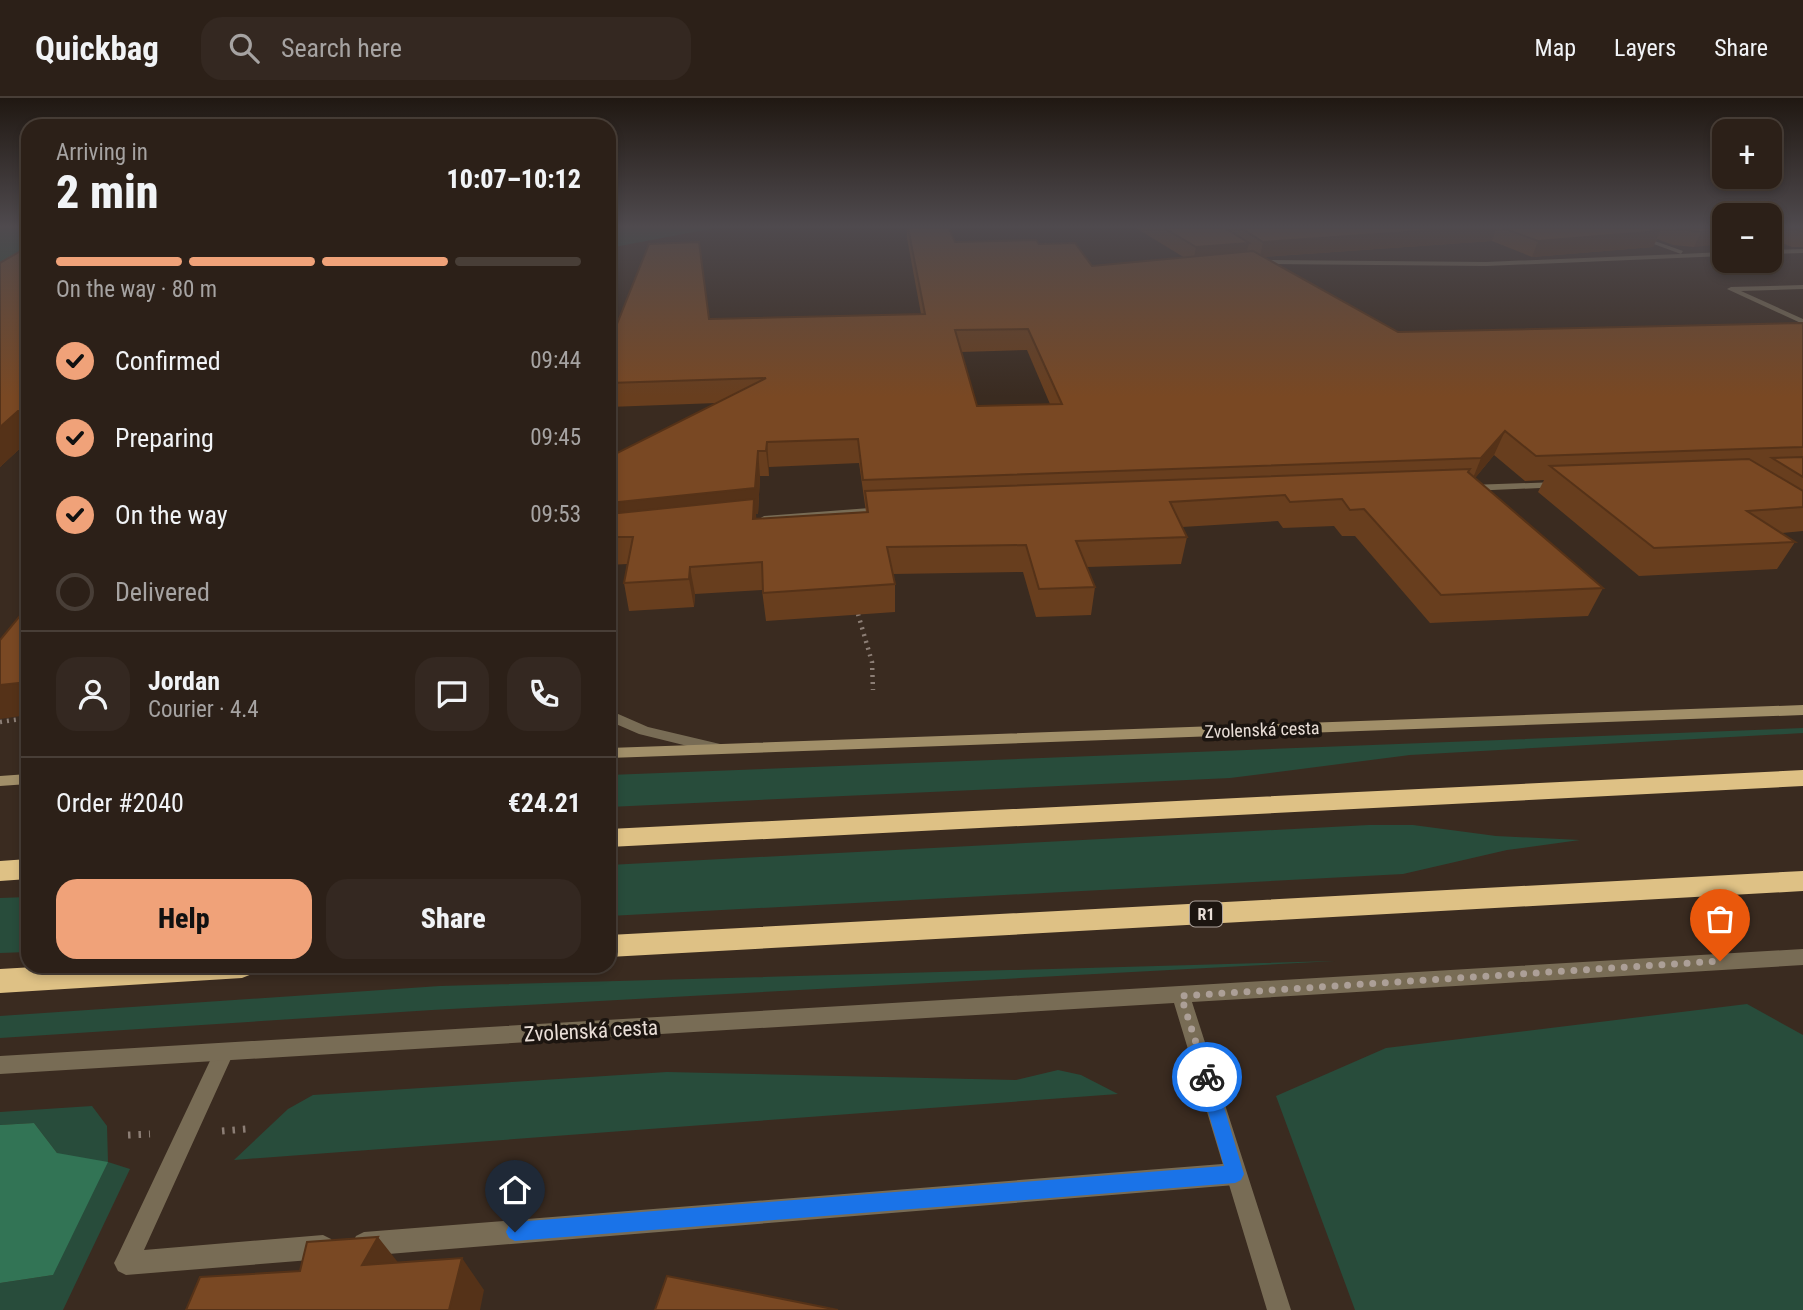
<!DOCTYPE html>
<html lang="en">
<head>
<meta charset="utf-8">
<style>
	body { margin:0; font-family:"Roboto Condensed",sans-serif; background:#342821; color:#f1f3f6; height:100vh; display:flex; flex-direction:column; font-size:26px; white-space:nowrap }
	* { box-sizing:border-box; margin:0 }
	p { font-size:23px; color:#a6a3a2 }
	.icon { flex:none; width:38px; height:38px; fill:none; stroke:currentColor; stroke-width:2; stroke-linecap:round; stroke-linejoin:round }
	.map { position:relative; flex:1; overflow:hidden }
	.side { position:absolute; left:21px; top:21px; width:595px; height:854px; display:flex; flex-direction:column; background:#2c2018; border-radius:21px; box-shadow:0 4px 10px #0003,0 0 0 2px #483e37 }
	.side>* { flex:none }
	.buttons { position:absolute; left:1712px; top:21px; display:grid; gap:14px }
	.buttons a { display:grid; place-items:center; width:70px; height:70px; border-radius:14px; background:#2c2018; box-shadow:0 4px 10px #0003,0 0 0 2px #483e37; font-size:35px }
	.pin { position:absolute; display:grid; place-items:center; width:60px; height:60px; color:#fff; margin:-72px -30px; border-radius:50% 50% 50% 0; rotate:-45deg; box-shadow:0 0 7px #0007 }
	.pin .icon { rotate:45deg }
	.courier { position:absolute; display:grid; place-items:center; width:70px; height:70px; margin:-35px; border:5px solid #1a73e8; border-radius:50%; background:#fff; color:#222; box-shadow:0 2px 9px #0007 }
	.overview em { font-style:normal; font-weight:800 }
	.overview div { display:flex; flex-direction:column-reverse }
	.overview { display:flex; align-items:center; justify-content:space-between; height:119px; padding:0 35px }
	h1 { font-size:46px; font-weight:800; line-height:52px }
	.bar { display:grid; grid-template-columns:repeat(4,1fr); gap:10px 7px; align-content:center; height:84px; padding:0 35px }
	.bar i { height:9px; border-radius:5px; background:#483e37 }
	.bar .active { background:#f0a279 }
	.bar p { grid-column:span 4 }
	.line { display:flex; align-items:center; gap:18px; padding:0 35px; border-top:2px solid #483e37 }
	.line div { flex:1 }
	.round { display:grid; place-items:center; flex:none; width:74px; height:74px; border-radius:21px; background:#342821 }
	ol { padding:0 35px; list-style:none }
	li { display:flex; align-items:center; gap:21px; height:77px }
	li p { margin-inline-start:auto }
	li .icon { padding:7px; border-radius:50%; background:#f0a279; color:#111; stroke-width:4 }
	li:last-child { color:#a6a3a2 }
	li i { width:38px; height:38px; border:4px solid #483e37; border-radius:50% }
	.cta { display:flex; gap:14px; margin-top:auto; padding:14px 35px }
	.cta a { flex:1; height:80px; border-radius:21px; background:#f0a279; color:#111; font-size:28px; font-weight:800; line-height:80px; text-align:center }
	.cta a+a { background:#342821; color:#f1f3f6 }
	header { display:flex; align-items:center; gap:42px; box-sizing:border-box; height:98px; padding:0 35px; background:#2c2018; border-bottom:2px solid #483e37 }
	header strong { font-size:33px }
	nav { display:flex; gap:38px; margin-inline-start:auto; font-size:24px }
	.search { width:490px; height:63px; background:#342821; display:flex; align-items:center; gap:18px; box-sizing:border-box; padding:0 24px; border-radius:21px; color:#a6a3a2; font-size:26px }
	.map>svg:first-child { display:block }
	.green { fill:#284c3b }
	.forest { fill:#327455 }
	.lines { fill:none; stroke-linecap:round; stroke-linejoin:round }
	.path-far1 { stroke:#8c7e75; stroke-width:4.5; stroke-dasharray:2 5; stroke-linecap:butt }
	.path { stroke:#8c7e75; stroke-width:7; stroke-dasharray:2.5 8; stroke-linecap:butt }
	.lane { fill:#786c55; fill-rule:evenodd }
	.street { fill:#786c55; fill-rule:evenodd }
	.secondary { fill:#a18f69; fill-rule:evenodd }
	.highway { fill:#dec185; fill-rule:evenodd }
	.wall { fill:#683e1e; fill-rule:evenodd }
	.shaded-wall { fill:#553218 }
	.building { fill:#794823; stroke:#553218; stroke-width:2; fill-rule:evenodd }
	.route { fill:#1a73e8 }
	.done { stroke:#ac9f97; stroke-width:7; stroke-dasharray:0 12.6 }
	.labels { text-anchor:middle; stroke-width:7; stroke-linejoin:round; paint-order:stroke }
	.shield { fill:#1c1510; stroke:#aca29b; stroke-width:2 }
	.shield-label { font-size:16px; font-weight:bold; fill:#e9ded7 }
	.street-label { font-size:18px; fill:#e9ded7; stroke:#1c1510 }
	.near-street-label { font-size:21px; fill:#e9ded7; stroke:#1c1510 }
</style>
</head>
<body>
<header>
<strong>Quickbag</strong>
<div class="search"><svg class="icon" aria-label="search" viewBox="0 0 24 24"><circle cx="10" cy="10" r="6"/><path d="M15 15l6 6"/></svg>Search here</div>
<nav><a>Map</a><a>Layers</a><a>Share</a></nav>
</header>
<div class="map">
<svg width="1803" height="1212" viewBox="0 0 1803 1212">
	<rect width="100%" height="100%" fill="#3a2b20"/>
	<path class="green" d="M 0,130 L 28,130 L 28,169 L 0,171 Z
		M 609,130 L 715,130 L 609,150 Z
		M 1803,630 L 1803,635 L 1410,657 L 1230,680 L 609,709 L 609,677 Z
		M 1369,727 L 1413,727 L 1496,738 L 1580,742 L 1507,752 L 1403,776 L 609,818 L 609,767 Z
		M 28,799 L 28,854 L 0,855 L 0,800 Z
		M 1335,863 L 432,912 L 0,940 L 0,918 L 440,888 Z
		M 1747,906 L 1803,937 L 1803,1212 L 1355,1212 L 1276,998 L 1386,950 Z
		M 1058,972 L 1081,977 L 1118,996 L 234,1062 L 288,1011 L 313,997 L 667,974 L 1016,982 Z
		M 92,1008 L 107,1028 L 108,1064 L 130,1071 L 63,1212 L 0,1212 L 0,1185 L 53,1177 L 57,1055 L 34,1025 L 0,1027 L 0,1014 Z"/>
	<path class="forest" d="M 34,1025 L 57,1055 L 108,1064 L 53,1177 L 0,1185 L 0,1027 Z"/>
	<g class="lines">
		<path class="path-far1" d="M 858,516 L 872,564 L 873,592
			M 0,624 L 28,620"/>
		<path class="path" d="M 222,1033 L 246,1031
			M 128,1037 L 150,1036"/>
		<path class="lane" d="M 1610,130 L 1618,130 L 1683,153 L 1681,156 L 1724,154 L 1724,158 L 1486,168 L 1258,166 L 1251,161 L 1254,159 L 1260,162 L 1486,164 L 1681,156 Z
			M 1803,151 L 1803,155 L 1769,156 L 1769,152 Z
			M 1803,187 L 1803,191 L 1741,193 L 1803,221 L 1803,226 L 1727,191 L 1731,189 Z
			M 1558,384 L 1563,387 L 1562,389 L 1470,393 L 1465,390 L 1470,387 Z
			M 883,409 L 888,412 L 887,414 L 764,424 L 759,421 L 764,418 Z
			M 224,945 L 231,948 L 234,954 L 144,1152 L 323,1137 L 331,1141 L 335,1149 L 331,1157 L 323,1161 L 126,1177 L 118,1173 L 114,1165 L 118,1157 L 217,948 Z
			M 1235,1065 L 1243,1068 L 1246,1076 L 1243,1084 L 1235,1087 L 364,1158 L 356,1154 L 352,1146 L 356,1138 L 364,1134 Z"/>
		<path class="street" d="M 609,612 L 648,629 L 720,646 L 727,651 L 720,656 L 639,636 L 609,623 Z
			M 1803,851 L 1803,867 L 1192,904 L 1291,1212 L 1267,1212 L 1174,905 L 0,976 L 0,958 Z"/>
		<path class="secondary" d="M 1803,607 L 1803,617 L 609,660 L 609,650 Z
			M 28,676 L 28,686 L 0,688 L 0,678 Z"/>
		<path class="highway" d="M 1803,672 L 1803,688 L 609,749 L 609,731 Z
			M 28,761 L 28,781 L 0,783 L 0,763 Z
			M 1803,773 L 1803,793 L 609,859 L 609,837 Z
			M 51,868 L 256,868 L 252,876 L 242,880 L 0,895 L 0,871 Z"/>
	</g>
	<path class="wall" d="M 907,130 L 949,130 L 955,144 L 1039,146 L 1092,168 L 1185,160 L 1136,130 L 1724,130 L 1694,149 L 1673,147 L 1657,141 L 1653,149 L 1532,159 L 1492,143 L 1263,159 L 1398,234 L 1803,225 L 1803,433 L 1782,435 L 1795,444 L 1777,471 L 1639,478 L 1538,394 L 1544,382 L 1525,383 L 1494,357 L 1475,380 L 1603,490 L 1588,518 L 1430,525 L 1355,438 L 1342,438 L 1334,428 L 1283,430 L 1278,423 L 1182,429 L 1187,439 L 1181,466 L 1087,469 L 1095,489 L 1091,517 L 1036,519 L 1023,474 L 893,476 L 895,486 L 895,514 L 766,523 L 762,492 L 695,496 L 694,509 L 629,513 L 624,485 L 627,466 L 609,467 L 609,359 L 717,305 L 609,309 L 609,246 L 709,221 L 921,216 L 907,140 ZM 1027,252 L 1050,306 L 977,308 L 961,254 ZM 859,365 L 866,414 L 756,421 L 756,416 L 758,416 L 760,378 L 769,378 L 769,369 Z
		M 1769,130 L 1803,130 L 1803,149 L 1792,149 L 1772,141 Z
		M 28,154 L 28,343 L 0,369 L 0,165 Z"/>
	<path class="shaded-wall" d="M 1464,130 L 1496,130 L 1492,143 L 1260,159 L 1263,144 Z
		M 1769,130 L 1778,130 L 1772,141 L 1769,142 Z
		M 1724,131 L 1724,146 L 1694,149 L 1701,134 Z
		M 1660,133 L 1653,149 L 1532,159 L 1538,143 Z
		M 1249,145 L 1245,161 L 1193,165 L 1196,149 Z
		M 18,313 L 28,330 L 28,343 L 0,369 L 0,329 Z
		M 1505,333 L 1494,357 L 1471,385 L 1481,360 Z
		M 767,344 L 769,369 L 769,378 L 766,353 Z
		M 758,353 L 760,378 L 758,416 L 756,416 L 757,427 L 609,431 L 609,405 Z
		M 690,469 L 695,496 L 694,509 L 689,481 Z
		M 28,584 L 28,617 L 0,621 L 0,587 Z
		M 378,1139 L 404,1172 L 362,1167 Z
		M 462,1160 L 484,1192 L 480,1212 L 449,1212 Z"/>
	<path class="building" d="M 908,130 L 949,130 L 955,144 L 1036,142 L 1039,146 L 1075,145 L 1092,168 L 1253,153 L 1398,234 L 1803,225 L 1803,349 L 1536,358 L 1505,333 L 1481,360 L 863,382 L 858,341 L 767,344 L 766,353 L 758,353 L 755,390 L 609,405 L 609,359 L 766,280 L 609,285 L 609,246 L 649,146 L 699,144 L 709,221 L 925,216 ZM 1028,231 L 1062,306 L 977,308 L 955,232 Z
		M 1164,130 L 1225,130 L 1249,145 L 1196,149 Z
		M 1241,130 L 1464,130 L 1263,144 Z
		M 1503,130 L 1651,130 L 1660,133 L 1538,143 Z
		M 1676,130 L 1724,130 L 1724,131 L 1701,134 L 1681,131 Z
		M 1791,130 L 1803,130 L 1803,133 L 1801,133 Z
		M 19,154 L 28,154 L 28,313 L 18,313 L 0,329 L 0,165 Z
		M 1803,359 L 1803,379 L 1772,360 Z
		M 1749,361 L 1803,393 L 1803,409 L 1747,413 L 1795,444 L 1654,450 L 1550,368 Z
		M 1470,371 L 1468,374 L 1603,490 L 1441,497 L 1364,411 L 1350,412 L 1342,401 L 1290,404 L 1285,397 L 1170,404 L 1187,439 L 1076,443 L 1095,489 L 1039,491 L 1026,447 L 887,449 L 895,486 L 763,495 L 762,464 L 690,469 L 689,481 L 624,485 L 633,439 L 609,439 L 609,416 L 754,401 L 753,421 L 868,414 L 865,393 Z
		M 28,508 L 28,584 L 0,587 L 0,542 Z
		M 378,1139 L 362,1167 L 462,1160 L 449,1212 L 186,1212 L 200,1179 L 300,1173 L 307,1144 Z
		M 667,1178 L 838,1212 L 655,1212 Z"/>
	<linearGradient id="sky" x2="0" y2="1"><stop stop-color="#201812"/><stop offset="0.43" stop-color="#4f4a4e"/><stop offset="1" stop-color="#4f4a4e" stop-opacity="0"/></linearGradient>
	<rect width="1803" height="299" fill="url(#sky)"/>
	<path class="route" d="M 1207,972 L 1215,979 L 1244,1076 L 1241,1082 L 1235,1085 L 515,1143 L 509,1140 L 506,1134 L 509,1127 L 515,1124 L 1224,1068 L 1198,979 Z"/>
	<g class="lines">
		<path class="done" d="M 1207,979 L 1181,898 L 1720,863"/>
	</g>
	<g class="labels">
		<rect class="shield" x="1190" y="803.5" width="32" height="25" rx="5"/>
		<g class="shield-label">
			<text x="1206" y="822">R1</text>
		</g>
		<g class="street-label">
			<text transform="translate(1262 632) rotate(-2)" y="6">Zvolenská cesta</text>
		</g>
		<g class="near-street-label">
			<text transform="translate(591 933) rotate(-3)" y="7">Zvolenská cesta</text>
		</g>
	</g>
</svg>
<div class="buttons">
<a>+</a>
<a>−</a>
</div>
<div class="pin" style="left:1720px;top:863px;background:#ea580c"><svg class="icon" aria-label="bag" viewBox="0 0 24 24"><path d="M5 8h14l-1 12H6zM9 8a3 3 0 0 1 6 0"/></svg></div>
<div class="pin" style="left:515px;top:1134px;background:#1f2937"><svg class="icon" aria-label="home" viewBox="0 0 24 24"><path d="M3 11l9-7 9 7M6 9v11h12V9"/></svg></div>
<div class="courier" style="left:1207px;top:979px"><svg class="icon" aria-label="bike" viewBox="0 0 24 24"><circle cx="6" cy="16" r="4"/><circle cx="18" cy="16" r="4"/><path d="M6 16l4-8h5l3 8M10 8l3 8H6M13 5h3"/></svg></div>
<section class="side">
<div class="overview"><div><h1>2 min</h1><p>Arriving in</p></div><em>10:07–10:12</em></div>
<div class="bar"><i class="active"></i><i class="active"></i><i class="active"></i><i></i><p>On the way · 80 m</p></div>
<ol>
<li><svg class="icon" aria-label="check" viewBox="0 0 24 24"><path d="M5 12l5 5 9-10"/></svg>Confirmed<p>09:44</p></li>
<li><svg class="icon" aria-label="check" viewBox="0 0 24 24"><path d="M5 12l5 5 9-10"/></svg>Preparing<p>09:45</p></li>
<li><svg class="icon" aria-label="check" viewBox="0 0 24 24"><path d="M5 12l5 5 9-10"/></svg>On the way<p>09:53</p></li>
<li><i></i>Delivered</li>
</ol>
<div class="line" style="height:126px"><a class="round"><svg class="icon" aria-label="person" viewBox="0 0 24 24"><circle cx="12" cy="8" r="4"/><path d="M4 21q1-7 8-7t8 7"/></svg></a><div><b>Jordan</b><p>Courier · 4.4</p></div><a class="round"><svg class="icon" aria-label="chat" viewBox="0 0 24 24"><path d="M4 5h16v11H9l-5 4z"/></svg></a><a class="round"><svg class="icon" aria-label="phone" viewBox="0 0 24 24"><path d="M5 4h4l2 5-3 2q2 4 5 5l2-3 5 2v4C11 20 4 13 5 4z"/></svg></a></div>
<div class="line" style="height:91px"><div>Order #2040</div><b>€24.21</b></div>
<div class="cta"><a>Help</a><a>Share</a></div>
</section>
</div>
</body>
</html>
